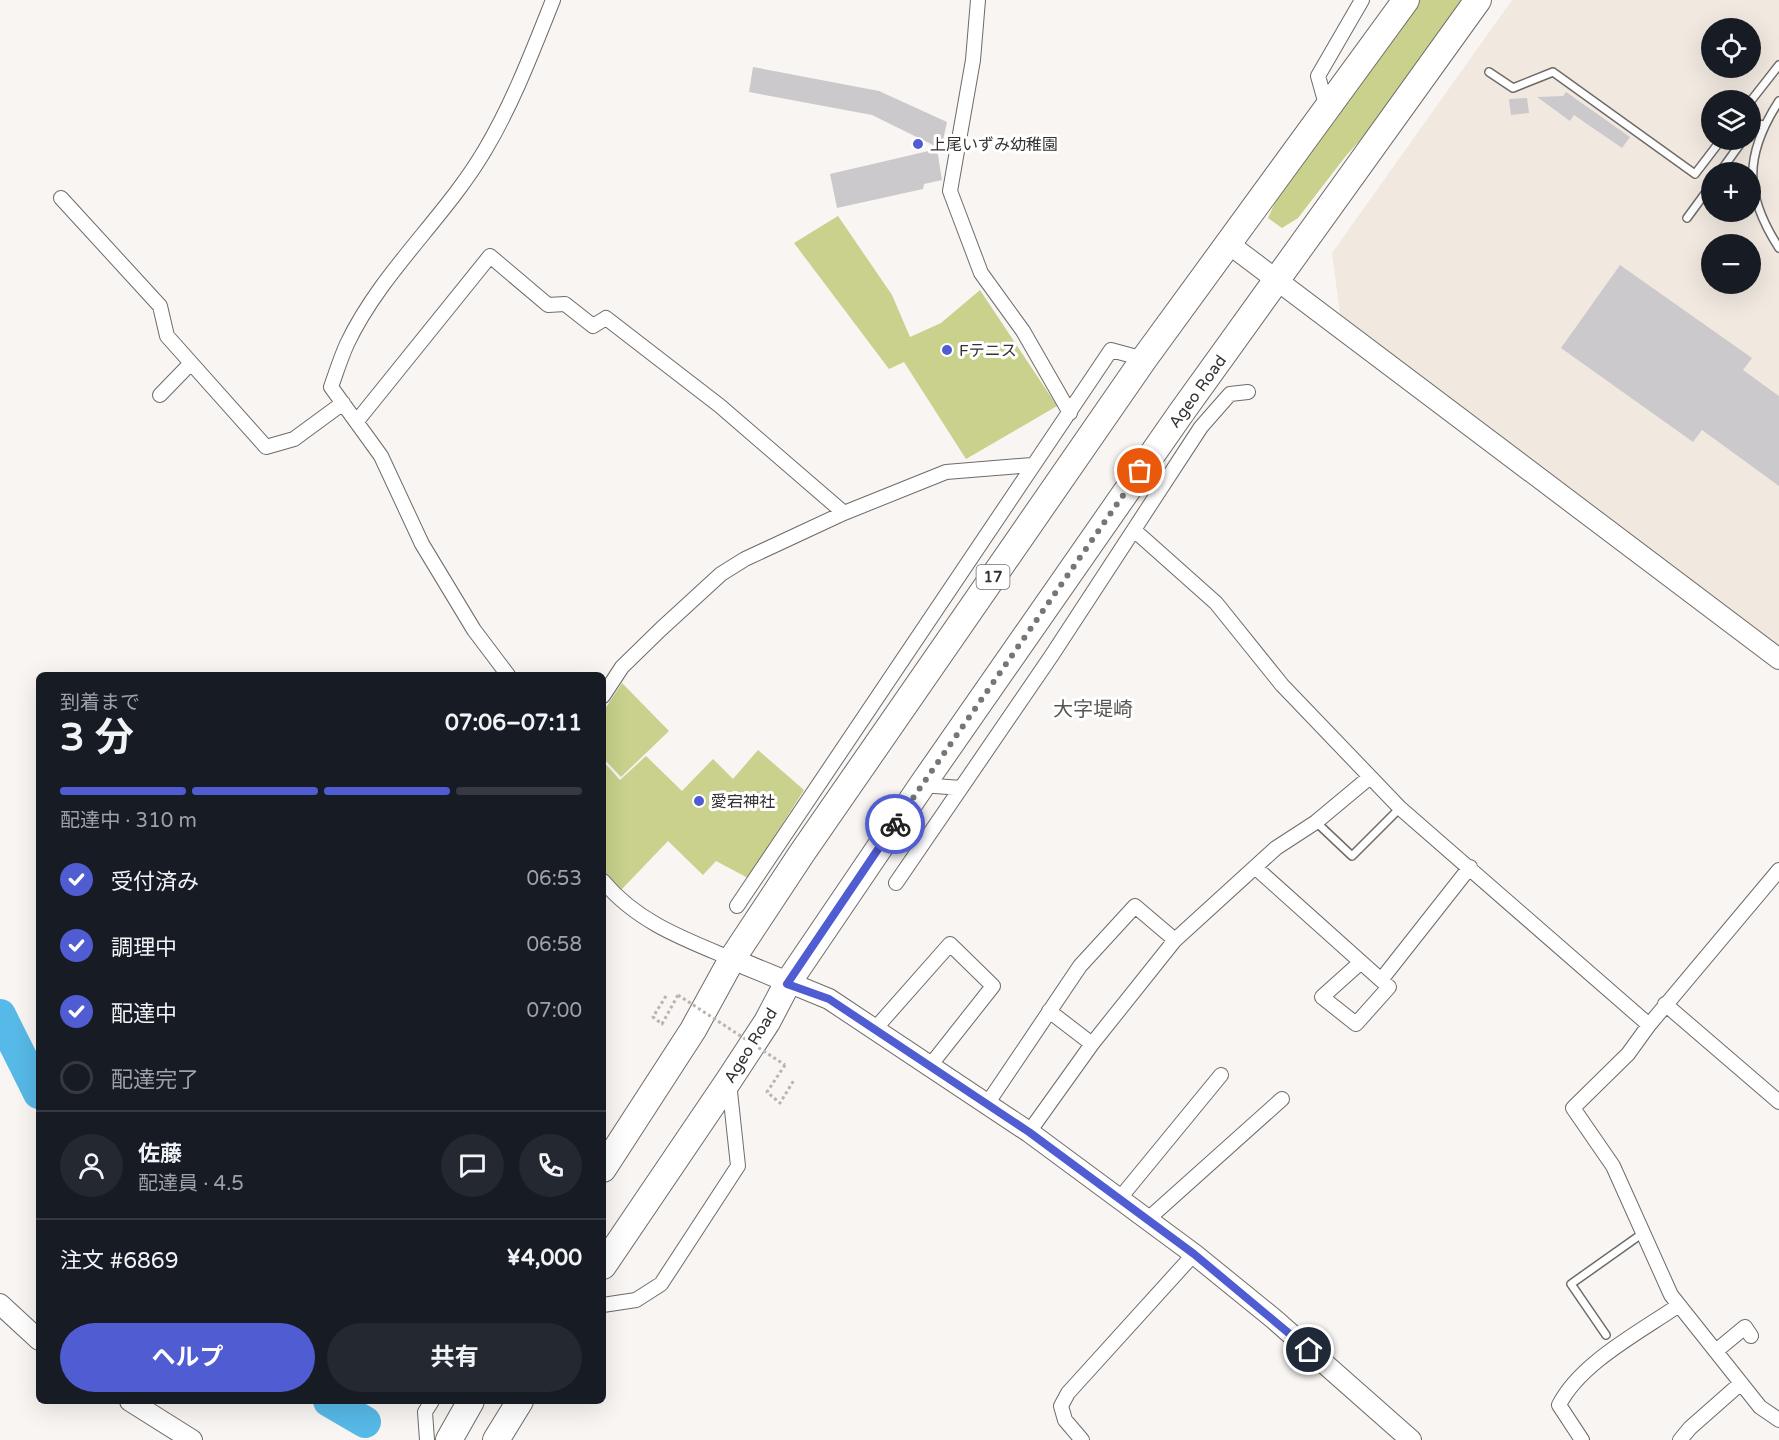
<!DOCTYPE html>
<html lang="ja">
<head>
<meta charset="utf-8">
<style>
	body { margin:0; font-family:"Varela Round","Noto Sans JP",sans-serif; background:#242831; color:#f1f3f6; height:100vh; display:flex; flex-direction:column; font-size:22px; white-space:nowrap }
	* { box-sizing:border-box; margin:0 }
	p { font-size:20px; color:#9ea1a6 }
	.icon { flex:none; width:33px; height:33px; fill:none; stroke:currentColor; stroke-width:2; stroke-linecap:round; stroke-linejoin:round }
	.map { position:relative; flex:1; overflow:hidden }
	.panel { position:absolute; left:36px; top:672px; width:570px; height:732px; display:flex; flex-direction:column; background:#171b24; border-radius:9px; box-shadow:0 6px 24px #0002 }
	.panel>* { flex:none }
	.controls { position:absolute; left:1701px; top:18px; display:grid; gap:12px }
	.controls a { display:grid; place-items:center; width:60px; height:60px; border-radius:50%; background:#171b24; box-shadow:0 6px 24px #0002; font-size:30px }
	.pin { position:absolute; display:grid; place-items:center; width:51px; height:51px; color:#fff; margin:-26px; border:3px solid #fff; border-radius:50%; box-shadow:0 2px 6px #0007 }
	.courier { position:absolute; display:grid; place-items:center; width:60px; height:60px; margin:-30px; border:4px solid #505cd2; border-radius:50%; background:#fff; color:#222; box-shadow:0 2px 8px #0007 }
	.headline em { font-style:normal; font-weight:700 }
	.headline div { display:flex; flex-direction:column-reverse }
	.headline { display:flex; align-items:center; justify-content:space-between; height:102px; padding:0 24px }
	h1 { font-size:39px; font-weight:700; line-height:45px }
	.bar { display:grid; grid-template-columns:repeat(4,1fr); gap:9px 6px; align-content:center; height:72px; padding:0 24px }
	.bar i { height:8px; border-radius:4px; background:#363941 }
	.bar .current { background:#505cd2 }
	.bar p { grid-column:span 4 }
	.line { display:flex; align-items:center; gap:15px; padding:0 24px; border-top:2px solid #363941 }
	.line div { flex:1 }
	.round { display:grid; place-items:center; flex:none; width:63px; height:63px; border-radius:32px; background:#242831 }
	ol { padding:0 24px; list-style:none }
	li { display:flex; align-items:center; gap:18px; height:66px }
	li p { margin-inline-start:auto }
	li .icon { padding:6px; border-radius:50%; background:#505cd2; color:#fff; stroke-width:4 }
	li:last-child { color:#9ea1a6 }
	li i { width:33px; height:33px; border:3px solid #363941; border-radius:50% }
	.primary-button { display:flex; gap:12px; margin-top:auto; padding:12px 24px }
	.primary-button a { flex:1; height:69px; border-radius:36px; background:#505cd2; color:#fff; font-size:24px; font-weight:700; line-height:69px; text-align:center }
	.primary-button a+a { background:#242831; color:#f1f3f6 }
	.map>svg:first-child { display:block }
	.built { fill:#f1e9e0; fill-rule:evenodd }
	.green { fill:#c9d18c }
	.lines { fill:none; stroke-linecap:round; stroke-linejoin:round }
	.river { stroke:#57b9e7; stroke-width:32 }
	.building { fill:#cbc9cc }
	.lane-casing { stroke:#6e6b69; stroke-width:10 }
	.street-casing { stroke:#6e6b69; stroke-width:16 }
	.secondary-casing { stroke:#6e6b69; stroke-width:22 }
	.highway-casing { stroke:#6e6b69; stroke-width:28 }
	.path { stroke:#b7b5b2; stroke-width:3; stroke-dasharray:3 3; stroke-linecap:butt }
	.lane { stroke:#fff; stroke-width:7 }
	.street { stroke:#fff; stroke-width:14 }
	.secondary { stroke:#fff; stroke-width:20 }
	.highway { stroke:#fff; stroke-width:26 }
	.path-bridge { stroke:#b7b5b2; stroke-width:3; stroke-dasharray:3 3; stroke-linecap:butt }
	.done { stroke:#787675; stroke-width:6; stroke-dasharray:0 10.8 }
	.route { stroke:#505cd2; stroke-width:8 }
	.poi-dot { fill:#505cd2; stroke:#fff; stroke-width:2 }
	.labels { text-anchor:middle; stroke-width:6; stroke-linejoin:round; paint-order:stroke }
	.shield { fill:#fff; stroke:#70706f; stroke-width:1.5 }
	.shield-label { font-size:15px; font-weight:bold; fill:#333231 }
	.poi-label { font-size:16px; fill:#333231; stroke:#fff; text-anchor:start }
	.street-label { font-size:16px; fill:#333231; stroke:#fff }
	.quarter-label { font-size:20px; fill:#575552; stroke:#fff }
</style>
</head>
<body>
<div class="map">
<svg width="1779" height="1440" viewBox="0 0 1779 1440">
	<rect width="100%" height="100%" fill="#f8f5f2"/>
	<path class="built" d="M 1512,0 L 1779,0 L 1779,650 L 1340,314 L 1332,253 ZM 1712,28 L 1750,28 L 1750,68 L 1712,68 ZM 1712,100 L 1750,100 L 1750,140 L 1712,140 ZM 1712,172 L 1750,172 L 1750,212 L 1712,212 ZM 1712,244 L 1750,244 L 1750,284 L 1712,284 Z"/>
	<path class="green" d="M 1420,0 L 1466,0 L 1395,101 L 1345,157 L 1298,218 L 1282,228 L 1268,218 L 1278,196 Z
		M 838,216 L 892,295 L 910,337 L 941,323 L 980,290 L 1057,406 L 966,459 L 904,362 L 889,369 L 794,243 Z
		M 622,683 L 669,731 L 621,777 L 603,758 L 603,712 Z
		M 758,750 L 804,790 L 748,878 L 716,861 L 703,875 L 668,841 L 621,890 L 605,872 L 603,761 L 620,780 L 646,756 L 682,791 L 713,759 L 733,779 Z"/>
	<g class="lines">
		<path class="river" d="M 0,1015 L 39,1093
			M 329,1401 L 365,1422"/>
	</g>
	<path class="building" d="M 753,67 L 879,91 L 947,122 L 941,149 L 872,115 L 749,92 Z
		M 1566,92 L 1630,137 L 1622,148 L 1574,115 L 1570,121 L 1537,97 L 1563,96 Z
		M 1527,98 L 1529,113 L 1511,115 L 1509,99 Z
		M 937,149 L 942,180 L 924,184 L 923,189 L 837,208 L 830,174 Z
		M 1620,265 L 1752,358 L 1743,370 L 1779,396 L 1779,486 L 1702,430 L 1693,442 L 1561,348 Z"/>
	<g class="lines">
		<g class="lane-casing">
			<path id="lane" d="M 1489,72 L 1513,88 L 1553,72 L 1695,174 L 1721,140
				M 1779,101 C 1744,155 1744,194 1779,248
				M 1750,102 L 1779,65
				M 1750,129 L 1755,123 L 1763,125
				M 1720,172 L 1743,140
				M 1687,218 L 1712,184
				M 1316,822 L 1352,856 L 1400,808
				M 1606,1335 L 1571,1284 L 1643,1233"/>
		</g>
		<g class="street-casing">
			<path id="street" d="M 978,0 L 973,60 L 950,191 L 981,273 L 1023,331 L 1070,413
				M 1327,108 L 1318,76 L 1362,0
				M 61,198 L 160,306 L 167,336 L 266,447 L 294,439 L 343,403
				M 160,395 L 191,363
				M 357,421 L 490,256 L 548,305 L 565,304 L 593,326 L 606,318 L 720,406 L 844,513
				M 1134,530 L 1216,603 L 1282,685 L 1400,808 L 1649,1025 L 1779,870
				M 508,675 L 474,630 L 422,544 L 381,456 L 331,387 C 336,373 341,357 347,344 C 381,272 445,218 485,150 C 513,103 533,50 553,0
				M 603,696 L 622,667 L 661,629 L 721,574 L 745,559 L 844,513 L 946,472 L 1032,465
				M 922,785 L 961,788
				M 1256,868 L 1381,980 L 1470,867
				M 603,881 C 637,922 684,939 732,959
				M 896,883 L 1052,655 L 1201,427 L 1230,394 L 1248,392
				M 737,906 L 1111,350 L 1144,359
				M 1361,962 L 1322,997 L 1356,1024 L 1389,987 L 1381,980
				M 1665,1004 L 1779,1102
				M 1049,1011 L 1092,1044
				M 1649,1025 L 1628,1054 L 1573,1108 L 1613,1166 L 1671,1295 L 1760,1407 L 1779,1420
				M 874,1030 L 950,944 L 993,986 L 929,1067
				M 987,1104 L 1080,966 L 1135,906 L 1175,940
				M 1029,1132 L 1092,1044 L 1175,940 L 1276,848 L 1316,822 L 1370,777
				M 1120,1198 L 1221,1075
				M 1148,1219 L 1282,1099
				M 603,1305 L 636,1300 L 661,1284 L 738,1166 L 729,1082
				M 1716,1351 L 1745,1327 L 1751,1336
				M 427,1440 L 425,1412 L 432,1401
				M 1082,1440 L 1065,1420 L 1061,1406 L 1068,1393 L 1194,1254
				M 1582,1440 L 1559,1405 C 1580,1363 1640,1332 1679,1305
				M 1680,1440 L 1690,1428 L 1741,1383"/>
		</g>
		<g class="secondary-casing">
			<path id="secondary" d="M 1229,244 L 1779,659
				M 732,959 L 829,999 L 1029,1132 L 1194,1254 L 1274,1319 L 1411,1440
				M 0,1304 L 39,1340
				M 130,1401 L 192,1440"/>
		</g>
		<g class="highway-casing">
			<path id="highway" d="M 603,1169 L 693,1030 L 732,959 L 802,853 L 1144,359 L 1406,0
				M 603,1266 L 729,1080 L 767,1022 L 787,984 L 922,785 L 1181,413 L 1478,0
				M 449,1440 L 471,1401
				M 496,1440 L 520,1401"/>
		</g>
		<path class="path" d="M 666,996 L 653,1017 L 662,1024 L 678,995
			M 785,1065 L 767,1092 L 780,1103 L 794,1080"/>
		<use href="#lane" class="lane"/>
		<use href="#street" class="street"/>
		<use href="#secondary" class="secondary"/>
		<use href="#highway" class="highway"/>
		<path class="path-bridge" d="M 678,995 L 785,1065"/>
	</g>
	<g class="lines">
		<path class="done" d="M 895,824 L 1140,471"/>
		<path class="route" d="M 895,824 L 787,984 L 829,999 L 1029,1132 L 1194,1254 L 1309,1350"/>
	</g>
	<g class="poi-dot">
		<circle cx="918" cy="144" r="6"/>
		<circle cx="947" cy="350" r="6"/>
		<circle cx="699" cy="801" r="6"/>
	</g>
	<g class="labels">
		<rect class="shield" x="976.5" y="565" width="33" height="24" rx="4.5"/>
		<g class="shield-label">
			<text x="993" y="582">17</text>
		</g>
		<g class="poi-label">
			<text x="930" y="150">上尾いずみ幼稚園</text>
			<text x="959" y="356">Fテニス</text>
			<text x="711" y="807">愛宕神社</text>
		</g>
		<g class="street-label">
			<text transform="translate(1197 391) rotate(-54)" y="6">Ageo Road</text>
			<text transform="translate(750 1045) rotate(-58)" y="6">Ageo Road</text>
		</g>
		<g class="quarter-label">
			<text x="1093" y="716">大字堤崎</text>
		</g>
	</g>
</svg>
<div class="controls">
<a><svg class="icon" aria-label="locate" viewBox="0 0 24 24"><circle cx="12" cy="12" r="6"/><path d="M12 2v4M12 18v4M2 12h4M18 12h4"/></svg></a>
<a><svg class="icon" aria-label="layers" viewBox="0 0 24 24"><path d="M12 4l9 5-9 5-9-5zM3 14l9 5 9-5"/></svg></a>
<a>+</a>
<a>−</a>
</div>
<div class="pin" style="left:1140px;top:471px;background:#ea580c"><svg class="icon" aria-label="bag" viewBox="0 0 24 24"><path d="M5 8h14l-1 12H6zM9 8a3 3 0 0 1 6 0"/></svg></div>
<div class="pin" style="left:1309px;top:1350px;background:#1f2937"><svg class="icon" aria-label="home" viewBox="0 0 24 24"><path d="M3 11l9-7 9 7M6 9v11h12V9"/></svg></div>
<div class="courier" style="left:895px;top:824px"><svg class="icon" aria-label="bike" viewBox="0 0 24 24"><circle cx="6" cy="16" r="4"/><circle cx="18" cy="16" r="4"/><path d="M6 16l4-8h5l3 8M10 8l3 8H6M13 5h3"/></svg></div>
<section class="panel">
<div class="headline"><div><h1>3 分</h1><p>到着まで</p></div><em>07:06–07:11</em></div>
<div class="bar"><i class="current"></i><i class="current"></i><i class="current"></i><i></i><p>配達中 · 310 m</p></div>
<ol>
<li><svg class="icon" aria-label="check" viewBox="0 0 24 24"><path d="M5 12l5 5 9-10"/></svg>受付済み<p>06:53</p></li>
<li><svg class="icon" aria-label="check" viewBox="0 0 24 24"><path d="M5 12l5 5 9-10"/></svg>調理中<p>06:58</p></li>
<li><svg class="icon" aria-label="check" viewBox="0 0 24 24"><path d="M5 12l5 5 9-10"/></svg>配達中<p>07:00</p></li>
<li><i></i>配達完了</li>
</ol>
<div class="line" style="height:108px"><a class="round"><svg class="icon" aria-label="person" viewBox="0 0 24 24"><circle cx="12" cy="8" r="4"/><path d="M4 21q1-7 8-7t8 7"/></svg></a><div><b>佐藤</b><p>配達員 · 4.5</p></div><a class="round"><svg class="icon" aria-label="chat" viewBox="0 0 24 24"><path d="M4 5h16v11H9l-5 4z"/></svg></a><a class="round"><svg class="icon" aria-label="phone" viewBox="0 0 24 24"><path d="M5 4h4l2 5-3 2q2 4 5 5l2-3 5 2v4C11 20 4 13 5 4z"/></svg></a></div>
<div class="line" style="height:78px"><div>注文 #6869</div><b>¥4,000</b></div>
<div class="primary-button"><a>ヘルプ</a><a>共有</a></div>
</section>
</div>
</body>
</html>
